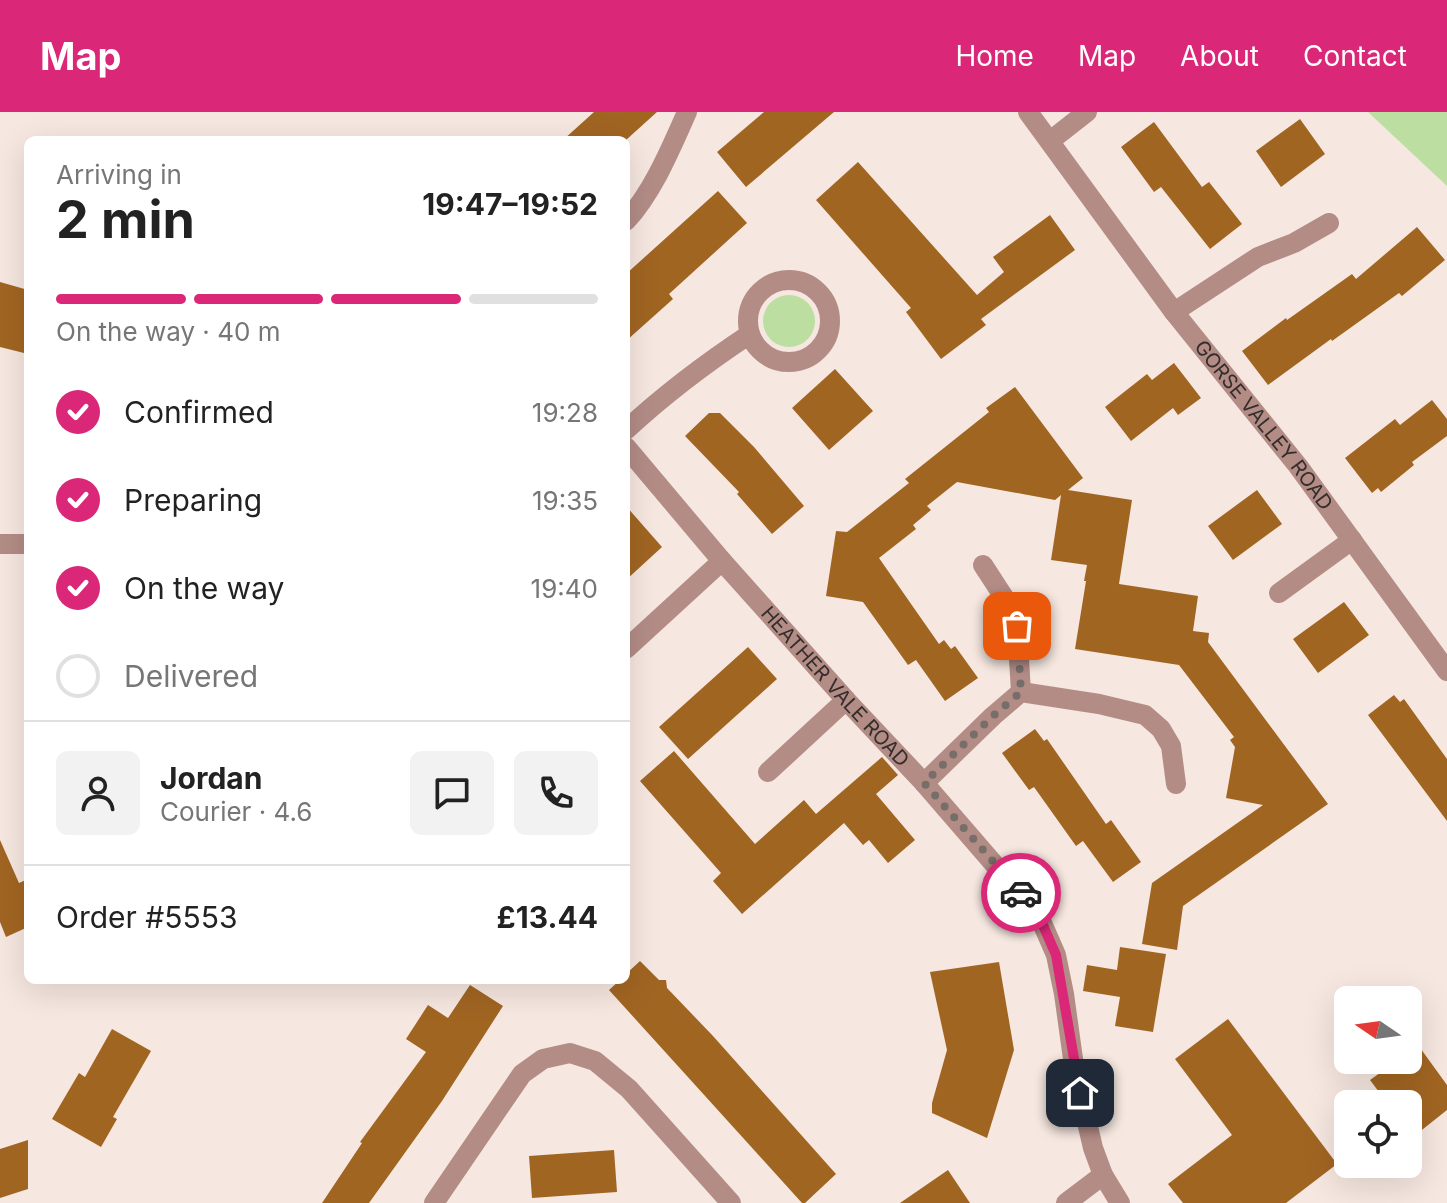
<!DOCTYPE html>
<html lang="en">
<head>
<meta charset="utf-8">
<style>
	body { margin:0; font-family:Inter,sans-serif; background:#f2f2f2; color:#222; height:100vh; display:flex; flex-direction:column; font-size:30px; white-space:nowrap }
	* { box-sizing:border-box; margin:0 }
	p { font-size:26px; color:#767676 }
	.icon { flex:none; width:44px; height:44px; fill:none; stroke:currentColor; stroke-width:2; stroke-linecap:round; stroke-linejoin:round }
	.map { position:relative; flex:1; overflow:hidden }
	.drawer { position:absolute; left:24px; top:24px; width:606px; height:848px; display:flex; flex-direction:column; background:#fff; border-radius:12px; box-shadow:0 8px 32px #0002 }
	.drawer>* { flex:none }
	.needle { width:52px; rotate:283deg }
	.controls { position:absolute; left:1334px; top:874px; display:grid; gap:16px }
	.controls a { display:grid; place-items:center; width:88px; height:88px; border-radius:12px; background:#fff; box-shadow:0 8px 32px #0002; font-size:40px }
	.pin { position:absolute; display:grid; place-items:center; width:68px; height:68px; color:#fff; margin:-34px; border-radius:16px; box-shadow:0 4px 12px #0006 }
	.courier { position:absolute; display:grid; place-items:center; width:80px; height:80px; margin:-40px; border:6px solid #db2777; border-radius:50%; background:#fff; color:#222; box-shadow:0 2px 10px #0007 }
	.summary em { font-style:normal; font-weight:700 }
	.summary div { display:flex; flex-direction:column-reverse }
	.summary { display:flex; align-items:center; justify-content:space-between; height:136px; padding:0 32px }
	h1 { font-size:52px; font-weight:700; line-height:60px }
	.bar { display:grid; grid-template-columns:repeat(4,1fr); gap:12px 8px; align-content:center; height:96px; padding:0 32px }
	.bar i { height:10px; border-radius:6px; background:#e0e0e0 }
	.bar .selected { background:#db2777 }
	.bar p { grid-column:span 4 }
	.line { display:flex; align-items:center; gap:20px; padding:0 32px; border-top:2px solid #e0e0e0 }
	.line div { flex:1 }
	.round { display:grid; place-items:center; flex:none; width:84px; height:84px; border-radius:12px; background:#f2f2f2 }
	ol { padding:0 32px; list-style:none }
	li { display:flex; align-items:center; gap:24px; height:88px }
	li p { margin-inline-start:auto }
	li .icon { padding:8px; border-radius:50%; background:#db2777; color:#fff; stroke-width:4 }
	li:last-child { color:#767676 }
	li i { width:44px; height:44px; border:4px solid #e0e0e0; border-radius:50% }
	header { display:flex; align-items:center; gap:48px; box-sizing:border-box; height:112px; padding:0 40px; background:#db2777; color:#fff }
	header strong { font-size:38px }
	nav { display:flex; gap:44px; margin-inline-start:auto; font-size:28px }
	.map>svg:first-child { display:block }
	.green { fill:#bcdea1 }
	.building { fill:#a16522 }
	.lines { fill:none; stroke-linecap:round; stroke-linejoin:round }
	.street { stroke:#b38c86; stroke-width:20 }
	.done { stroke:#776e6a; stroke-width:8; stroke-dasharray:0 14.4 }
	.route { stroke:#db2777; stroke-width:10 }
	.labels { text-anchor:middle; stroke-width:8; stroke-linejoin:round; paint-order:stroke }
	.street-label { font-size:20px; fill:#332d2b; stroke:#f6e7e0 }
</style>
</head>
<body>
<header>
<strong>Map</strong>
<nav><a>Home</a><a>Map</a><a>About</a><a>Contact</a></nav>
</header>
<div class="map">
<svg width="1447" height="1091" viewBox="0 0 1447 1091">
	<rect width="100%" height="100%" fill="#f6e7e0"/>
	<path class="green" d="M 1368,0 L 1447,0 L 1447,74 Z
		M763 209a26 26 0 1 1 52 0a26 26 0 1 1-52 0Z"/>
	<path class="building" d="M 594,0 L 657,0 L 626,28 L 563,28 Z
		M 764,0 L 834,0 L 746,75 L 717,40 Z
		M 1300,7 L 1325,42 L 1281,75 L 1256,39 Z
		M 1154,10 L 1202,75 L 1209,70 L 1242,112 L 1210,137 L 1161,75 L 1154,80 L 1121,35 Z
		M 858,50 L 977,183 L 1004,160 L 993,145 L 1050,103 L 1075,138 L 981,207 L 986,213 L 941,247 L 906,200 L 911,196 L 816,88 Z
		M 718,79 L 747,111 L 669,182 L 673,187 L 626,229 L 626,162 Z
		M 1417,115 L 1445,148 L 1402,184 L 1399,181 L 1332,229 L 1331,227 L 1268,273 L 1242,239 L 1286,206 L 1287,208 L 1352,162 L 1356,167 Z
		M 0,170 L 28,178 L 28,242 L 0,235 Z
		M 1174,251 L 1201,286 L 1178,303 L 1173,296 L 1131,329 L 1105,295 L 1147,262 L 1152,268 Z
		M 835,257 L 873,299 L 829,338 L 792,296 Z
		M 1015,275 L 1083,366 L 1068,378 L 1132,388 L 1119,472 L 1198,484 L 1193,519 L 1209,521 L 1208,530 L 1328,692 L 1183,794 L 1177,838 L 1142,832 L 1152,771 L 1263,693 L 1226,686 L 1235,635 L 1230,628 L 1234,625 L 1179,553 L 1075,537 L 1086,469 L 1084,469 L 1087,453 L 1051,448 L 1061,383 L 1055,388 L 957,370 L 927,394 L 931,398 L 913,413 L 916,417 L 879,446 L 939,532 L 944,528 L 951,537 L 955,534 L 978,566 L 945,589 L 916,548 L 908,553 L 863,490 L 826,484 L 836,419 L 847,420 L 909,371 L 905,367 L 989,300 L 986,296 Z
		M 1432,288 L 1447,307 L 1447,324 L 1412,350 L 1414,353 L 1381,380 L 1378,376 L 1372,381 L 1345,346 L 1395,307 L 1400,313 Z
		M 709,301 L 720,301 L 754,335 L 804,394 L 772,422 L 737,382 L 739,380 L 685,324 Z
		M 1257,378 L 1282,412 L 1233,448 L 1208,414 Z
		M 626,394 L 662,435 L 626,468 Z
		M 1344,490 L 1369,523 L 1318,561 L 1293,527 Z
		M 748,535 L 777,567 L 688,647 L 659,615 Z
		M 1394,583 L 1400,590 L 1404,587 L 1447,647 L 1447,709 L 1368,603 Z
		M 1035,617 L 1044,629 L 1047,627 L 1106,712 L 1111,708 L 1141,750 L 1113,770 L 1083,729 L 1076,734 L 1034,675 L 1029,678 L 1002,641 Z
		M 674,639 L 755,732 L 804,688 L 816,702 L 882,645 L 898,663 L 876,682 L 915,728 L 888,751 L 869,728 L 863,733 L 844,711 L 742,802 L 713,769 L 721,761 L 640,669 Z
		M 0,728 L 19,771 L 28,767 L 28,815 L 6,825 L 0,810 Z
		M 1120,835 L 1166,842 L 1153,920 L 1115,914 L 1120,885 L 1083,879 L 1087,853 L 1117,858 Z
		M 640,849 L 659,868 L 666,868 L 667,876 L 713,924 L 836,1062 L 805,1091 L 802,1091 L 609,878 L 620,868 L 626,868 L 626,862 Z
		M 999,850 L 1014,938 L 987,1026 L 932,1001 L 932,991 L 947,938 L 930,860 Z
		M 470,873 L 503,894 L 442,989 L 369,1091 L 322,1091 L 362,1031 L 360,1030 L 426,940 L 406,927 L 428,893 L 448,906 Z
		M 1228,907 L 1337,1052 L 1286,1091 L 1183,1091 L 1168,1072 L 1232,1023 L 1175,947 Z
		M 112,917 L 151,939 L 113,1005 L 117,1007 L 101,1035 L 52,1007 L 79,961 L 85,965 Z
		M 1418,933 L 1447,973 L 1447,998 L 1408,1029 L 1408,992 L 1388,992 L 1370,968 L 1398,948 L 1408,948 L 1408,940 Z
		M 28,1028 L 28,1077 L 0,1086 L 0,1037 Z
		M 614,1038 L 617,1080 L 532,1086 L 529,1044 Z
		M 948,1058 L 970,1091 L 900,1091 Z"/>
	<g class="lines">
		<g class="street">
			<path id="s1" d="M 1028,0 L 1174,200 L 1298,354 L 1447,559"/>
			<path d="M 1050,29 L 1087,0"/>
			<path d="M 626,109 C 653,80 671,36 687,0"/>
			<circle cx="789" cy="209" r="41"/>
			<path d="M 1174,200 L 1258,145 L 1294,131 L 1329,111"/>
			<path d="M 626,318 C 665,282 706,251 750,222"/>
			<path id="s2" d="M 626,335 L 722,449 L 846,588 L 924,671 L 1039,804 L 1056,843 L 1064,882 L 1074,954 L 1093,1036 L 1103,1063 L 1120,1091"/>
			<path d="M 0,432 L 28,432"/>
			<path d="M 983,453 L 1011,496 L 1017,514 L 1021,580"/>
			<path d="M 1279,481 L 1352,428"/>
			<path d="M 626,537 L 722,449"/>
			<path d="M 768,660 L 846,588"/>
			<path d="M 924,671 L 993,604 L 1021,580 L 1099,592 L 1145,603 L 1161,617 L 1171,634 L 1176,672"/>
			<path d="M 434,1091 L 522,962 L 543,947 L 570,941 L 595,949 L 629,977 L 731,1091"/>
			<path d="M 1066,1091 L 1103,1063"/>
		</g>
	</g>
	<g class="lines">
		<path class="done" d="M 1017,514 L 1021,580 L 993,604 L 924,671 L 1021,781"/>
		<path class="route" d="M 1021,781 L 1039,804 L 1056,843 L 1080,981"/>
	</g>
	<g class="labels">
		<g class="street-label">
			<text dy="7" stroke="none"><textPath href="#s1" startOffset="392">GORSE VALLEY ROAD</textPath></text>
			<text dy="7" stroke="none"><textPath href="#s2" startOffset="318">HEATHER VALE ROAD</textPath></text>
		</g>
	</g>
</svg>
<div class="controls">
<a><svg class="needle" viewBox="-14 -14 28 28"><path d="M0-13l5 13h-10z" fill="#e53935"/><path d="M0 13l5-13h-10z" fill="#767676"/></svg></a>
<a><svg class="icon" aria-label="locate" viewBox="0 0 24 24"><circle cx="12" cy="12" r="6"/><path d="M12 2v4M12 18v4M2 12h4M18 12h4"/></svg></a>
</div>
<div class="pin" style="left:1017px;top:514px;background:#ea580c"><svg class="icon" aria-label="bag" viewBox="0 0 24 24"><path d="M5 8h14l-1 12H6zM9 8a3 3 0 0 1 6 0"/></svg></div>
<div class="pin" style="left:1080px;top:981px;background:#1f2937"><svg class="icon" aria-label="home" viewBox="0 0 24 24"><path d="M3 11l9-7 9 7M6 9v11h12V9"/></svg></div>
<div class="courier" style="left:1021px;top:781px"><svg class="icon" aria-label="car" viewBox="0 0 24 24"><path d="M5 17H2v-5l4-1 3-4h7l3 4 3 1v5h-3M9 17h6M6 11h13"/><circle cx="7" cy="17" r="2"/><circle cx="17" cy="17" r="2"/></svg></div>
<section class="drawer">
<div class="summary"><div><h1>2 min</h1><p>Arriving in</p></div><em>19:47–19:52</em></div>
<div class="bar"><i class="selected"></i><i class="selected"></i><i class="selected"></i><i></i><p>On the way · 40 m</p></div>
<ol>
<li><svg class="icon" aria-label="check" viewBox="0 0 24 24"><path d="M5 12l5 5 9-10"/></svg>Confirmed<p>19:28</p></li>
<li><svg class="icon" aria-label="check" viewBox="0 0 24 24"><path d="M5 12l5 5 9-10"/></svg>Preparing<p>19:35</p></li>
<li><svg class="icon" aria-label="check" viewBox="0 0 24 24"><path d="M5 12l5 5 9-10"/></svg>On the way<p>19:40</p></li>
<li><i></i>Delivered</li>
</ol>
<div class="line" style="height:144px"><a class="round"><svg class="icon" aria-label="person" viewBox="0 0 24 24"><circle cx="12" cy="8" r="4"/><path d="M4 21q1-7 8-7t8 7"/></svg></a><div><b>Jordan</b><p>Courier · 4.6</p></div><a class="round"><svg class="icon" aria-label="chat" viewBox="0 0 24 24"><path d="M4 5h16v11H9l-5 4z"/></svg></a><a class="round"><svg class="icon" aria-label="phone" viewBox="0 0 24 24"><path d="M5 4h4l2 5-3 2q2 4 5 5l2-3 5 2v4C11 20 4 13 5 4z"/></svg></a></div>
<div class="line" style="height:104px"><div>Order #5553</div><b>£13.44</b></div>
</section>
</div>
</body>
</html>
